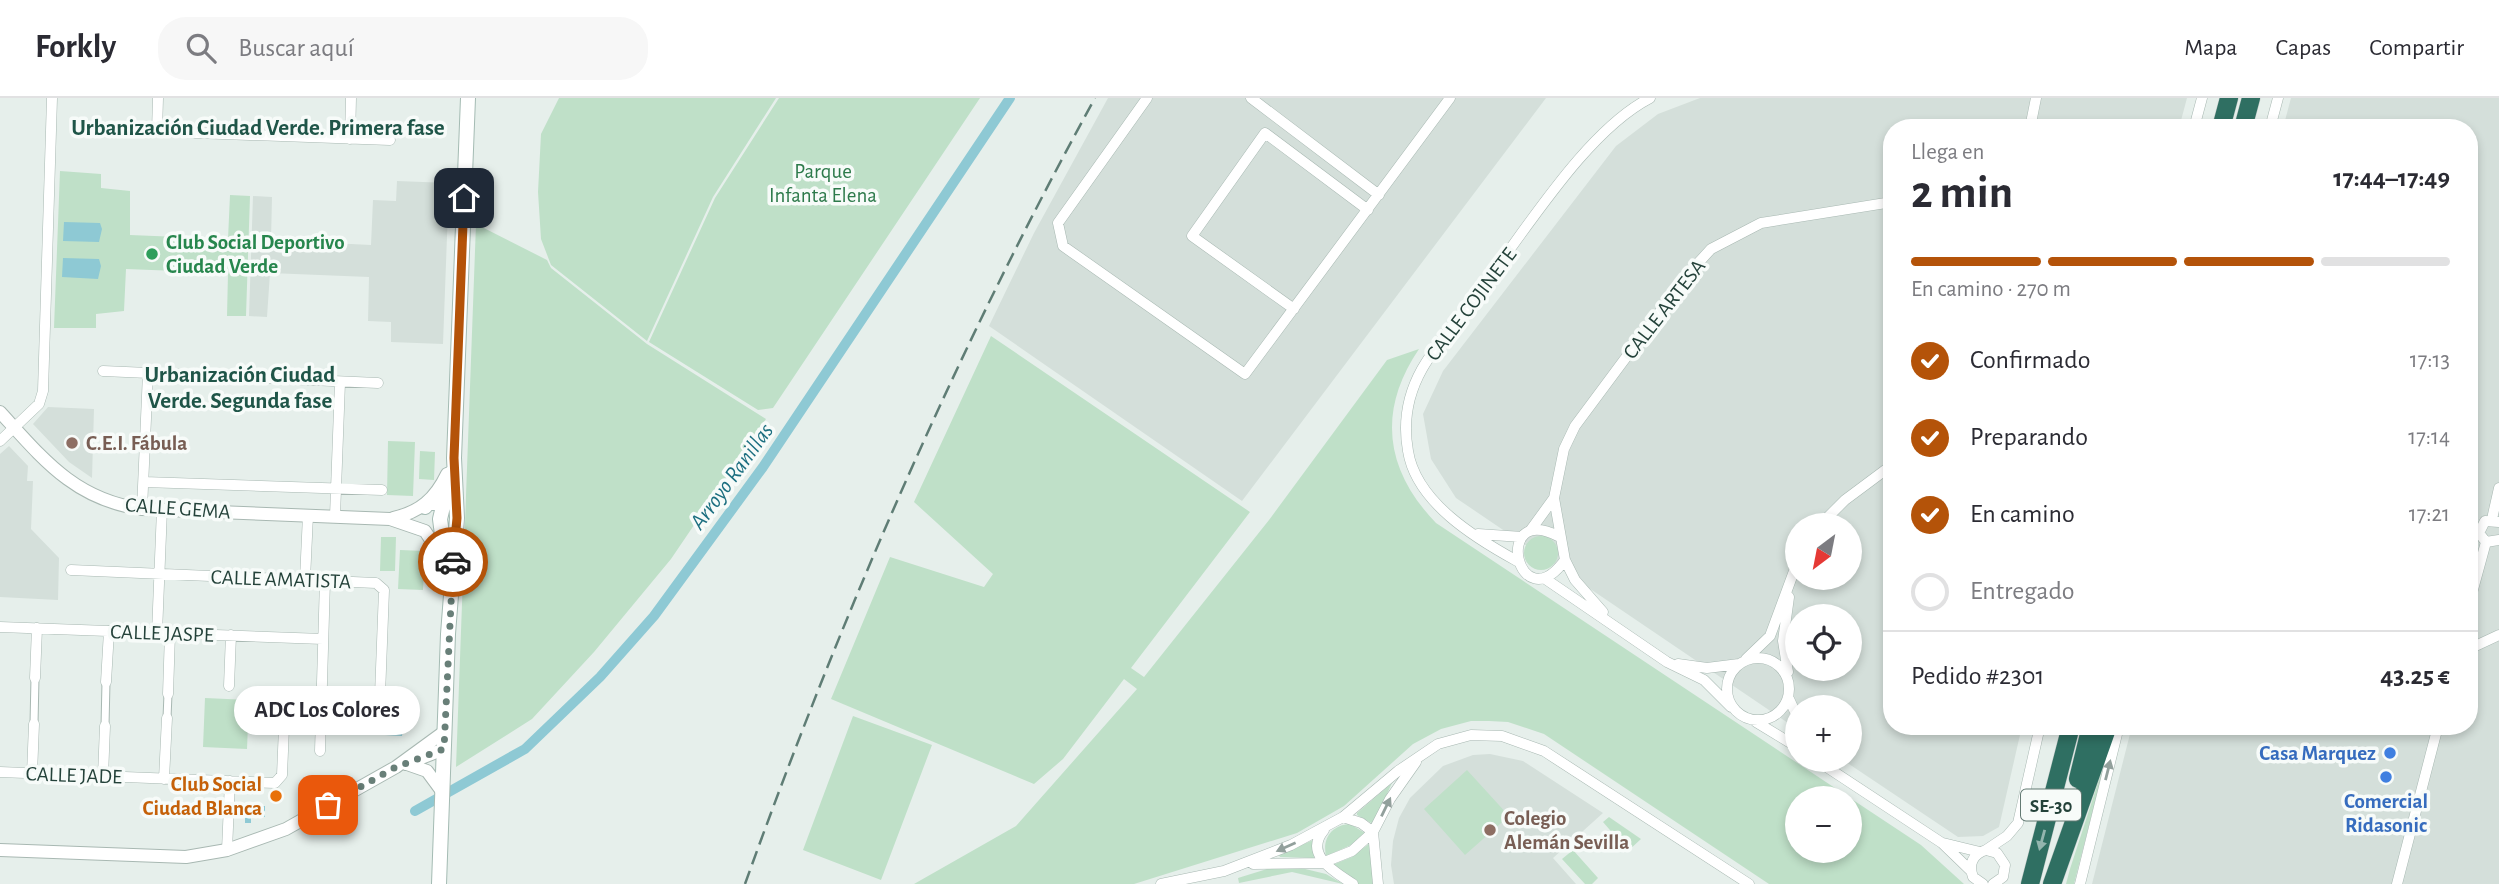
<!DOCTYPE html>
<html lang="es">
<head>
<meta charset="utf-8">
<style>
	body { margin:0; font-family:"Alegreya Sans",sans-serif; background:#f7f7f7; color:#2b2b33; height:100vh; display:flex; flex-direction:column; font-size:26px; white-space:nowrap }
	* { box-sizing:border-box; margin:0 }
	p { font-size:23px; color:#7c7c81 }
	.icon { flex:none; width:38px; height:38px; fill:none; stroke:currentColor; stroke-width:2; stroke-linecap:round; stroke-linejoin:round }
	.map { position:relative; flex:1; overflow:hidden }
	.panel { position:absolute; left:1883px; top:21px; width:595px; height:616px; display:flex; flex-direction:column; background:#fff; border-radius:28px; box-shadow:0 4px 10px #0003 }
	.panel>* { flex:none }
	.needle { width:46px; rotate:212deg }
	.controls { position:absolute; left:1785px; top:415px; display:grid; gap:14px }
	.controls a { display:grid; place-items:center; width:77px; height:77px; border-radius:50%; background:#fff; box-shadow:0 4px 10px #0003; font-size:35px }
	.pin { position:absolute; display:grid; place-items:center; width:60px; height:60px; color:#fff; margin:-30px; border-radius:14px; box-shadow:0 4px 10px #0006 }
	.courier { position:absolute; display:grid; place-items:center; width:70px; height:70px; margin:-35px; border:5px solid #b45309; border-radius:50%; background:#fff; color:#222; box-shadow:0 2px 9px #0007 }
	.bubble { position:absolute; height:49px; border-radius:24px; background:#fff; box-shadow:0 4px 10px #0003; font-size:23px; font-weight:700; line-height:49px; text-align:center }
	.summary em { font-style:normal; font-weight:700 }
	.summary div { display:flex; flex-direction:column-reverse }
	.summary { display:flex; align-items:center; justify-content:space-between; height:119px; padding:0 28px }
	h1 { font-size:46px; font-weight:700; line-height:52px }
	.bar { display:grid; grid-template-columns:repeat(4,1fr); gap:10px 7px; align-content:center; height:84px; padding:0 28px }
	.bar i { height:9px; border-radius:5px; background:#e1e1e2 }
	.bar .selected { background:#b45309 }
	.bar p { grid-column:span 4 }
	.line { display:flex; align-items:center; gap:18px; padding:0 28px; border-top:2px solid #e1e1e2 }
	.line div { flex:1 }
	ol { padding:0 28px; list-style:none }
	li { display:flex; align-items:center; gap:21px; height:77px }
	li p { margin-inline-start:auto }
	li .icon { padding:7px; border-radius:50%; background:#b45309; color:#fff; stroke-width:4 }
	li:last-child { color:#7c7c81 }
	li i { width:38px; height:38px; border:4px solid #e1e1e2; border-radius:50% }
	header { display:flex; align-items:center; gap:42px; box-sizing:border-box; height:98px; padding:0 35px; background:#fff; border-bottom:2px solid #e1e1e2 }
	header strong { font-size:33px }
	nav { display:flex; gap:38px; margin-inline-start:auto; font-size:24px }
	.search { width:490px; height:63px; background:#f7f7f7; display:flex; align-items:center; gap:18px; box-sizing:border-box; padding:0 24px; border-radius:28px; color:#7c7c81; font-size:26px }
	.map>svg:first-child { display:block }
	.built { fill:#d4dfda; fill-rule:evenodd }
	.green { fill:#bfe0c8 }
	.water { fill:#8ec9d4 }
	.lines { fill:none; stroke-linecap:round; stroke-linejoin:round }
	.canal { stroke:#8ec9d4; stroke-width:10 }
	.pedestrian-casing { stroke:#a8b8b2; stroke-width:9 }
	.minor-casing { stroke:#a8b8b2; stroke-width:11 }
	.tertiary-casing { stroke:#a8b8b2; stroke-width:14 }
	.secondary-casing { stroke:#a4bbb3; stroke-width:16 }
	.motorway-casing { stroke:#c2cac8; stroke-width:19 }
	.pedestrian { stroke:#fff; stroke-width:7 }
	.minor { stroke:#fff; stroke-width:10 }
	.tertiary { stroke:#fff; stroke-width:12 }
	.secondary { stroke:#fff; stroke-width:14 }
	.motorway { stroke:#2f6f62; stroke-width:18 }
	.rail { stroke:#5f7d75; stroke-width:2.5; stroke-dasharray:14 7; stroke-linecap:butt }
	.oneway { fill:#92a09c }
	.oneway2 { fill:#93b5ae }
	.done { stroke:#687f78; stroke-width:7; stroke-dasharray:0 12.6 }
	.route { stroke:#b45309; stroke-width:9 }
	.leisure-dot { fill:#2e9e5b; stroke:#f7fbf9; stroke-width:2.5 }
	.education-dot { fill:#8d6e63; stroke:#f7fbf9; stroke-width:2.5 }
	.shop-dot { fill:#3f7fe0; stroke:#f7fbf9; stroke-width:2.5 }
	.food-dot { fill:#e8710a; stroke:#f7fbf9; stroke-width:2.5 }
	.labels { text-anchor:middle; stroke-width:7; stroke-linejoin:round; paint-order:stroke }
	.shield { fill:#f7fbf9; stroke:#637a73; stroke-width:2 }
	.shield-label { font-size:19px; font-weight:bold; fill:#24423a }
	.park-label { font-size:21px; fill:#2d7a4b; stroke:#f7fbf9 }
	.leisure-label { font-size:21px; font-weight:bold; fill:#27864d; stroke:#f7fbf9; text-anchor:start }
	.street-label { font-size:21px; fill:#24423a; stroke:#f7fbf9 }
	.education-label { font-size:21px; font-weight:bold; fill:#785e54; stroke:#f7fbf9; text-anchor:start }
	.shop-label { font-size:21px; font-weight:bold; fill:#366cbe; stroke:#f7fbf9; text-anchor:end }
	.food-label { font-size:21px; font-weight:bold; fill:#c56008; stroke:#f7fbf9; text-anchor:end }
	.neighbourhood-label { font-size:23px; font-weight:bold; fill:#1f5548; stroke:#f7fbf9 }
	.water-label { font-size:23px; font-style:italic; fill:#1c6f80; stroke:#f7fbf9 }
</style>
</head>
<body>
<header>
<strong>Forkly</strong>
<div class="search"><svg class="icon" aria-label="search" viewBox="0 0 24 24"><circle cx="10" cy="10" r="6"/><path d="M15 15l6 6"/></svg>Buscar aquí</div>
<nav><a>Mapa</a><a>Capas</a><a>Compartir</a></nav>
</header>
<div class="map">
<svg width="2499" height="786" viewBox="0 0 2499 786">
	<rect width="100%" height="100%" fill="#e6efeb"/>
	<path class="built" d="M 1108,0 L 1546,0 L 1242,403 L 989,228 L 1034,135 Z
		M 1700,0 L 2187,0 L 2179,30 L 1892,30 L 1892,628 L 2022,628 L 1999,729 L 1983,738 L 1958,739 L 1843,662 L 1850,662 L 1850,609 L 1797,609 L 1797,631 L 1456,400 L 1431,361 L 1423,316 L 1443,273 L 1616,48 L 1658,16 ZM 1797,427 L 1850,427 L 1850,480 L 1797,480 ZM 1797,518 L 1850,518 L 1850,570 L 1797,570 Z
		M 2291,0 L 2499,0 L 2499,786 L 2092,786 L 2132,628 L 2469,628 L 2469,30 L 2283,30 Z
		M 397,83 L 449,85 L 443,246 L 391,244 L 391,224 L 368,223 L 369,179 L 270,175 L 267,219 L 249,218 L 253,98 L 272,99 L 271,142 L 371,147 L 373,102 L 396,103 Z
		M 48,309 L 94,311 L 92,380 L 69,364 L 33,326 Z
		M 9,348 L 28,368 L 27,383 L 33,383 L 31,431 L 59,460 L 58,502 L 0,499 L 0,356 Z
		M 1490,656 L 1523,663 L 1603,715 L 1553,760 L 1576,786 L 1394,786 L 1391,767 L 1393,743 L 1399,720 L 1410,700 L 1443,668 L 1473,657 Z"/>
	<path class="green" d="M 559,0 L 776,0 L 713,99 L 647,243 L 551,167 L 541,141 L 538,94 L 541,36 Z
		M 779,0 L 980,0 L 773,310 L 758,312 L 649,244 L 715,100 Z
		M 60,73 L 101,76 L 101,90 L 130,93 L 130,137 L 228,141 L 230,97 L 250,98 L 246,218 L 227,218 L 228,175 L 126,171 L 124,213 L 96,216 L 96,230 L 54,230 Z
		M 476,126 L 547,162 L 551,170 L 647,246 L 766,321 L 671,461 L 594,554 L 532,621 L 456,669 Z
		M 991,238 L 1250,414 L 1131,570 L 1144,579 L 1269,422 L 1387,262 L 1419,251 C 1377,313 1385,372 1436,425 L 1850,700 L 1797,700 L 1797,752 L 1850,752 L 1850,700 L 1921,747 L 1964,786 L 1769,786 L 1544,636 L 1508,624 L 1489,623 L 1471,623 L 1441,631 L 1413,646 L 1344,708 L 1297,735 L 1134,786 L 914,786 L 1016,728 L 1137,591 L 1124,581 L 1063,661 L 1034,686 L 831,601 L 890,459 L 984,489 L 993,476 L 914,404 Z
		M 388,343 L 415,344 L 413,398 L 387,397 Z
		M 420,353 L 435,354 L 434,382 L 419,381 Z
		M1524 455a17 17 0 1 1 34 0a17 17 0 1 1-34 0Z
		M 381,439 L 396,439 L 395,473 L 380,473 Z
		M 400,452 L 425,453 L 423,492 L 398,491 Z
		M 205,600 L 249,602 L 247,651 L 203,649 Z
		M 853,618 L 932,647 L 881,782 L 803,752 Z
		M 2107,657 L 2074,786 L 2066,786 L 2070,771 Z
		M 1467,672 L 1509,718 L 1465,757 L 1424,711 Z
		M 1392,685 L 1373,726 L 1357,717 L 1357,715 Z
		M 1609,719 L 1641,741 L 1628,753 L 1603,724 Z
		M 1350,726 L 1365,735 L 1351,747 L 1326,758 C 1322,740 1332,727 1350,726 Z
		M 1313,742 L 1314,760 L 1280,759 L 1279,757 Z
		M 1370,745 L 1373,786 L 1358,786 L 1332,767 L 1352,759 Z
		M 1573,752 L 1598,780 L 1592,786 L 1585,786 L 1562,761 Z
		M 1297,769 L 1326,776 L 1343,786 L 1292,774 L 1239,785 L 1238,780 L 1267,771 Z"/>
	<path class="water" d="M 64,124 L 100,125 L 102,131 L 99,144 L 63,143 Z
		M 63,160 L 99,161 L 101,168 L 98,181 L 62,179 Z
		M 352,608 L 403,611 L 411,617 L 403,625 L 402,638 L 351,635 Z
		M 245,708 L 265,708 L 265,719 L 251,718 L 251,725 L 245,725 Z"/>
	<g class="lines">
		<path class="canal" d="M 415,713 L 525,651 L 600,579 L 654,518 L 763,369 L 1010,0"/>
		<g class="pedestrian-casing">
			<path id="pedestrian" d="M 167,620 L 168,596
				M 34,626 L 35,580
				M 105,628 L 106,584"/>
		</g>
		<g class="minor-casing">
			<path id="minor" d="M 1147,0 L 1058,125 L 1063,148 L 1245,276 L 1450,0
				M 1251,0 L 1379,97
				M 2030,30 L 2036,0
				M 2194,30 L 2202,0
				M 2270,30 L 2278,0
				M 115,32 L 390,42
				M 157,33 L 158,0
				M 350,41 L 351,0
				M 1294,211 L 1192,138 L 1265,35 L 1368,112
				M 103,273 L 378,285
				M 0,343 L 39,306 L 43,293 L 52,0
				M 144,384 L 382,392
				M 142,411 L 148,275
				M 335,418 L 340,284
				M 2492,421 L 2499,390
				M 2499,424 L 2485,423 L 2479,435 L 2486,444 L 2499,442
				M 1820,427 L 1845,402 L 1892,367
				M 1530,433 L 1554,400
				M 1478,436 L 1522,439
				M 1558,438 C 1491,404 1518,526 1565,462 L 1554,400 L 1564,351 L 1575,328 L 1688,176 L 1711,151 L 1761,125 L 1892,104
				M 1565,462 L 1575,482 L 1603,514
				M 1517,463 C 1475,440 1416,404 1408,353 C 1403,325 1408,296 1422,271 C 1440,240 1467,211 1488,181 C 1530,126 1588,32 1650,0
				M 71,472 L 376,485 L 384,492 L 380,597
				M 1544,480 L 1667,564 L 1704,582 L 1731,609
				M 305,481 L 308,417
				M 2469,506 L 2486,444
				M 0,529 L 323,541
				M 157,535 L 162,411
				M 2469,551 L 2499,537
				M1727 591a31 31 0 1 1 62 0a31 31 0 1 1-62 0Z
				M 1746,561 L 1770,538 L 1797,465
				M 1678,566 L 1707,570 L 1739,566
				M 1788,574 L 1783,543 L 1789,499
				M 35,580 L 37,530
				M 106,584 L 109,533
				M 229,588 L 231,537
				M 168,596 L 170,535
				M 1789,601 L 1797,618
				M 1756,624 L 1797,649
				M 320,653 L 325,482
				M 1816,662 L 1942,745 L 1971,773
				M 0,674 L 275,685 L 282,677 L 285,605
				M 32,676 L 34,626
				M 103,678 L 105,628
				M 164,681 L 167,620
				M 1343,719 L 1361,725 L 1373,734 L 1378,786
				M 1324,732 C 1303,757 1335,774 1353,786
				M 1943,745 L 1980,754
				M 227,752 L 230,683
				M 1986,752 L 2007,738 L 2018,725 L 2040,628
				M 1253,766 L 1322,765 L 1352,753 L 1373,734 L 1390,701 L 1416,664
				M 1161,786 L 1224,773 L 1291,747 L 1343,719 L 1398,673 L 1438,646 L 1471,637 L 1502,638 L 1544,653 L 1749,786
				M 1983,786 L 1973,779 C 1968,766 1973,756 1986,752 L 1997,755 L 2005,767 L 2003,779 L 1993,786
				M 2080,786 L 2119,628
				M 2397,786 L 2438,628"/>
		</g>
		<g class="tertiary-casing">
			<path id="tertiary" d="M 0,314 C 43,361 75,402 142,411 L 390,421 L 425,433 L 444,462
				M 393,420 C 420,414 435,401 447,376
				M 406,666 L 444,651
				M 407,666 L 427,673 L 441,692
				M 0,752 L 186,759 L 227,752 L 286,731 L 396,669 L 444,634"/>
		</g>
		<g class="secondary-casing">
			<path id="secondary" d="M 425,409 L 428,405 L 443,405
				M 447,475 L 440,421 L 451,375
				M 439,786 L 448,536 L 457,420 L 454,360 L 468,0"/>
		</g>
		<g class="motorway-casing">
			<path id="motorway" d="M 2221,30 L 2229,0
				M 2243,30 L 2251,0
				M 2078,681 L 2091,628
				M 2030,786 L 2071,628
				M 2052,786 L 2108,628"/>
		</g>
		<use href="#pedestrian" class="pedestrian"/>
		<use href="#minor" class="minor"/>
		<use href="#tertiary" class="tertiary"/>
		<use href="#secondary" class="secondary"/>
		<use href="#motorway" class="motorway"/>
		<path class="rail" d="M 745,786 C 842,516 957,251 1095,0"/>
	</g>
	<defs><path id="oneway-solid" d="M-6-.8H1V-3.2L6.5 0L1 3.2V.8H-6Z" transform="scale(1.75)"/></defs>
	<g class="oneway">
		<use href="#oneway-solid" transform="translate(2108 672) rotate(-76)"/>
		<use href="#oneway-solid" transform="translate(1386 709) rotate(-64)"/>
		<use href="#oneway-solid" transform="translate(1286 749) rotate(156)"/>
	</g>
	<use class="oneway2" href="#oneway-solid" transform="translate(2042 742) rotate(105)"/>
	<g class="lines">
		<path class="done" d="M 328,707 L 396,669 L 444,651 L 453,464"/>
		<path class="route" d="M 453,464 L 457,420 L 454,360 L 464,100"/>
	</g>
	<circle class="leisure-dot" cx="152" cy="156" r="7"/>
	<g class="education-dot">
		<circle cx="72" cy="345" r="7"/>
		<circle cx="1490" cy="732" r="7"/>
	</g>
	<g class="shop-dot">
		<circle cx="2390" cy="655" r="7"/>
		<circle cx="2386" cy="679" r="7"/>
	</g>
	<circle class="food-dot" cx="276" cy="698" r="7"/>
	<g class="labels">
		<rect class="shield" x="2021" y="691.5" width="60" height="31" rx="5"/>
		<g class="shield-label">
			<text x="2051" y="714">SE-30</text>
		</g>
		<g class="park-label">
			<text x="823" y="80">Parque<tspan x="823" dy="24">Infanta Elena</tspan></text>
		</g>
		<g class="leisure-label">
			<text x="166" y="151">Club Social Deportivo<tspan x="166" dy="24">Ciudad Verde</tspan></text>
		</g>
		<g class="street-label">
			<text transform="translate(1471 206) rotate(-53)" y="7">CALLE COJINETE</text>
			<text transform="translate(1664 211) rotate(-52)" y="7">CALLE ARTESA</text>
			<text transform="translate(178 410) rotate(4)" y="7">CALLE GEMA</text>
			<text transform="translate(281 481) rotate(2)" y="7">CALLE AMATISTA</text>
			<text transform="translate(162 535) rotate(2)" y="7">CALLE JASPE</text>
			<text transform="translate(74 677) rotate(2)" y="7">CALLE JADE</text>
		</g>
		<g class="education-label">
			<text x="86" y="352">C.E.I. Fábula</text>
			<text x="1504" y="727">Colegio<tspan x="1504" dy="24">Alemán Sevilla</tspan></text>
		</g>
		<g class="shop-label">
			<text x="2376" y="662">Casa Marquez</text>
			<text x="2386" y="710" text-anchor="middle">Comercial<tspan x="2386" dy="24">Ridasonic</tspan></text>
		</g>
		<g class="food-label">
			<text x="262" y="693">Club Social<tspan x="262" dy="24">Ciudad Blanca</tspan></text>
		</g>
		<g class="neighbourhood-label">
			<text x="258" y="37">Urbanización Ciudad Verde. Primera fase</text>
			<text x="240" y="284">Urbanización Ciudad<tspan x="240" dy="26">Verde. Segunda fase</tspan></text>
		</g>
		<g class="water-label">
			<text transform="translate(731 378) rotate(-54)" y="8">Arroyo Ranillas</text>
		</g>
	</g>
</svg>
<div class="controls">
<a><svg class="needle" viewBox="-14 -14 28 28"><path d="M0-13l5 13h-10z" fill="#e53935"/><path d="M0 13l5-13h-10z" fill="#7c7c81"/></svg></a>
<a><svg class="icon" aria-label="locate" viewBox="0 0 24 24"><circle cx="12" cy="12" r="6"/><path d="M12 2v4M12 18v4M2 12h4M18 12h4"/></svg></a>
<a>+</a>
<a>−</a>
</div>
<div class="pin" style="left:328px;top:707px;background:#ea580c"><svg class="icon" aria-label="bag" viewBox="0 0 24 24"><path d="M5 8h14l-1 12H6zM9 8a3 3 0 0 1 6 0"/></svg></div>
<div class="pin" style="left:464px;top:100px;background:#1f2937"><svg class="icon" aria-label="home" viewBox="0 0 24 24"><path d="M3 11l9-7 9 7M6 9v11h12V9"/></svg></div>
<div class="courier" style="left:453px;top:464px"><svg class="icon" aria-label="car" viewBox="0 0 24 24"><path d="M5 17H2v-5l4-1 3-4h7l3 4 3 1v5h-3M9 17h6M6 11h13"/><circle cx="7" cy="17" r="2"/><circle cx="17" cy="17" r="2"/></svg></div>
<div class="bubble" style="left:234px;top:588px;width:186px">ADC Los Colores</div>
<section class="panel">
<div class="summary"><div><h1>2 min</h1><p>Llega en</p></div><em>17:44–17:49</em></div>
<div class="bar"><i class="selected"></i><i class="selected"></i><i class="selected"></i><i></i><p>En camino · 270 m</p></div>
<ol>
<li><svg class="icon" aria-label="check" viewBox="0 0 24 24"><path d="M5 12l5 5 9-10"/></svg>Confirmado<p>17:13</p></li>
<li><svg class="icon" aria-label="check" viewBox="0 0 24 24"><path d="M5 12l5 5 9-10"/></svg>Preparando<p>17:14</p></li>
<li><svg class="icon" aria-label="check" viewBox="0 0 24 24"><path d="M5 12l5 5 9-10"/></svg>En camino<p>17:21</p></li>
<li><i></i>Entregado</li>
</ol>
<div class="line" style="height:91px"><div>Pedido #2301</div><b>43.25 €</b></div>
</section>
</div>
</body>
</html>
